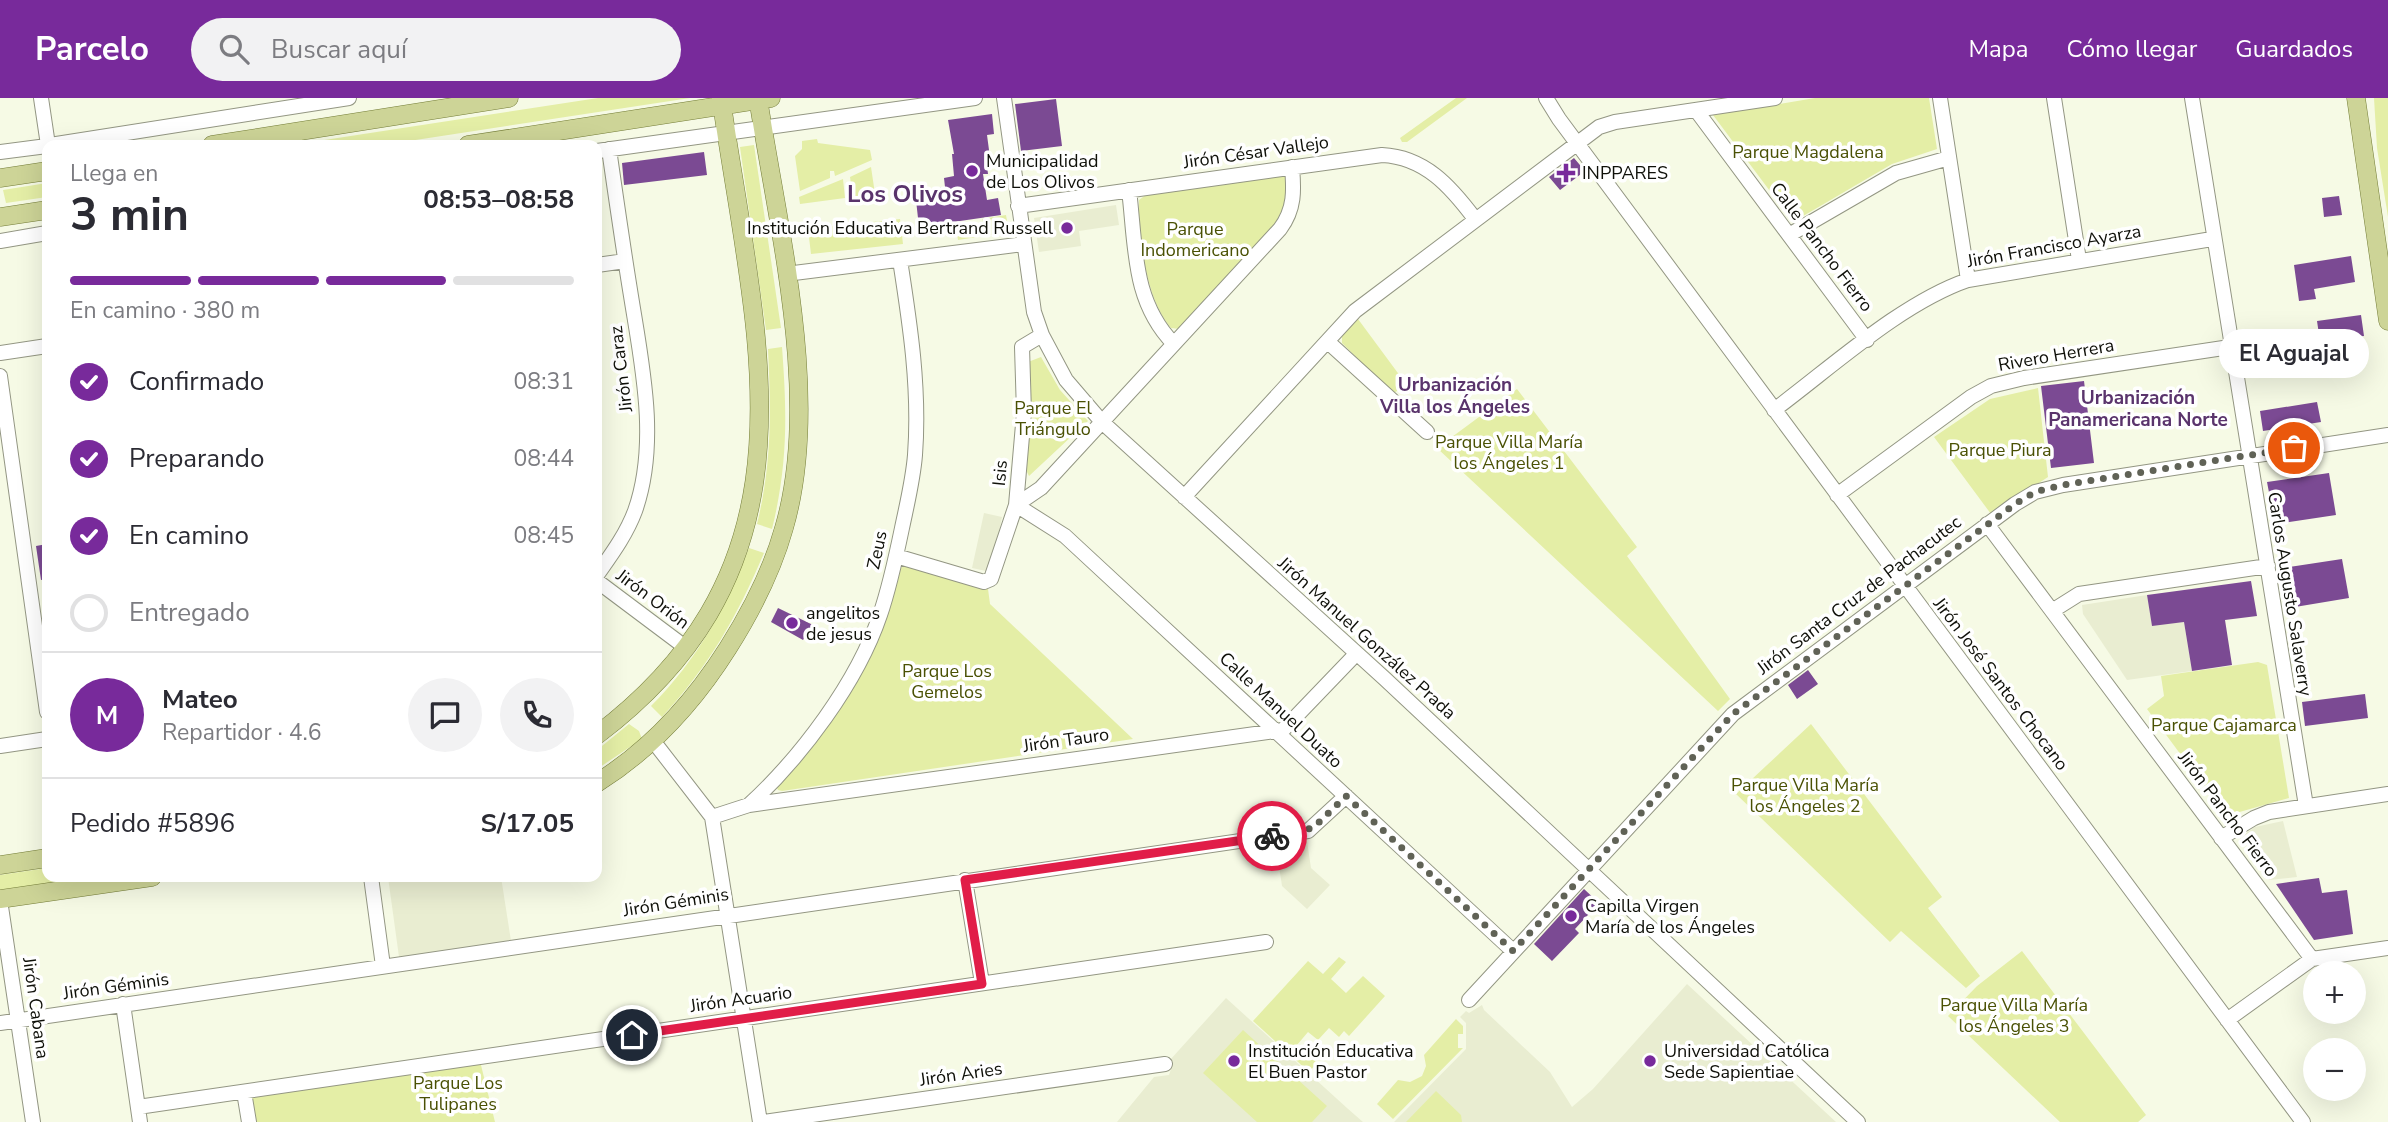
<!DOCTYPE html>
<html lang="es">
<head>
<meta charset="utf-8">
<style>
	body { margin:0; font-family:"Nunito Sans",sans-serif; background:#f2f2f3; color:#2b2b33; height:100vh; display:flex; flex-direction:column; font-size:26px; white-space:nowrap }
	* { box-sizing:border-box; margin:0 }
	p { font-size:23px; color:#7c7c81 }
	.icon { flex:none; width:38px; height:38px; fill:none; stroke:currentColor; stroke-width:2; stroke-linecap:round; stroke-linejoin:round }
	.map { position:relative; flex:1; overflow:hidden }
	.details { position:absolute; left:42px; top:42px; width:560px; height:742px; display:flex; flex-direction:column; background:#fff; border-radius:14px; box-shadow:0 7px 28px #0002 }
	.details>* { flex:none }
	.fabs { position:absolute; left:2303px; top:863px; display:grid; gap:14px }
	.fabs a { display:grid; place-items:center; width:63px; height:63px; border-radius:50%; background:#fff; box-shadow:0 7px 28px #0002; font-size:35px }
	.pin { position:absolute; display:grid; place-items:center; width:60px; height:60px; color:#fff; margin:-30px; border:4px solid #fff; border-radius:50%; box-shadow:0 2px 7px #0007 }
	.courier { position:absolute; display:grid; place-items:center; width:70px; height:70px; margin:-35px; border:5px solid #e11d48; border-radius:50%; background:#fff; color:#222; box-shadow:0 2px 9px #0007 }
	.bubble { position:absolute; height:49px; border-radius:24px; background:#fff; box-shadow:0 7px 28px #0002; font-size:23px; font-weight:700; line-height:49px; text-align:center }
	.headline em { font-style:normal; font-weight:700 }
	.headline div { display:flex; flex-direction:column-reverse }
	.headline { display:flex; align-items:center; justify-content:space-between; height:119px; padding:0 28px }
	h1 { font-size:46px; font-weight:700; line-height:52px }
	.bar { display:grid; grid-template-columns:repeat(4,1fr); gap:10px 7px; align-content:center; height:84px; padding:0 28px }
	.bar i { height:9px; border-radius:5px; background:#e1e1e2 }
	.bar .on { background:#782a9b }
	.bar p { grid-column:span 4 }
	.line { display:flex; align-items:center; gap:18px; padding:0 28px; border-top:2px solid #e1e1e2 }
	.line div { flex:1 }
	.round { display:grid; place-items:center; flex:none; width:74px; height:74px; border-radius:37px; background:#f2f2f3 }
	ol { padding:0 28px; list-style:none }
	li { display:flex; align-items:center; gap:21px; height:77px }
	li p { margin-inline-start:auto }
	li .icon { padding:7px; border-radius:50%; background:#782a9b; color:#fff; stroke-width:4 }
	li:last-child { color:#7c7c81 }
	li i { width:38px; height:38px; border:4px solid #e1e1e2; border-radius:50% }
	header { display:flex; align-items:center; gap:42px; box-sizing:border-box; height:98px; padding:0 35px; background:#782a9b; color:#fff }
	header strong { font-size:33px }
	nav { display:flex; gap:38px; margin-inline-start:auto; font-size:24px }
	.search { width:490px; height:63px; background:#f2f2f3; display:flex; align-items:center; gap:18px; box-sizing:border-box; padding:0 24px; border-radius:38px; color:#7c7c81; font-size:26px }
	.map>svg:first-child { display:block }
	.built { fill:#e9edd1 }
	.green { fill:#e4eea6 }
	.building { fill:#7b4a93 }
	.lines { fill:none; stroke-linecap:round; stroke-linejoin:round }
	.minor-casing { stroke:#939683; stroke-width:16 }
	.major-casing { stroke:#747d38; stroke-width:19 }
	.minor { stroke:#fff; stroke-width:14 }
	.major { stroke:#cdd497; stroke-width:18 }
	.done { stroke:#606256; stroke-width:7; stroke-dasharray:0 12.6 }
	.route { stroke:#e11d48; stroke-width:9 }
	.poi-dot { fill:#782a9b; stroke:#fff; stroke-width:2.5 }
	.labels { text-anchor:middle; stroke-width:7; stroke-linejoin:round; paint-order:stroke }
	.street-label { font-size:18px; fill:#0f1009; stroke:#fff }
	.park-label { font-size:18px; fill:#4a5104; stroke:#fff }
	.poi-label { font-size:18px; fill:#0f1009; stroke:#fff; text-anchor:start }
	.neighbourhood-label { font-size:19px; font-weight:bold; fill:#5a346c; stroke:#fff }
	.district-label { font-size:24px; font-weight:bold; fill:#5a346c; stroke:#fff }
</style>
</head>
<body>
<header>
<strong>Parcelo</strong>
<div class="search"><svg class="icon" aria-label="search" viewBox="0 0 24 24"><circle cx="10" cy="10" r="6"/><path d="M15 15l6 6"/></svg>Buscar aquí</div>
<nav><a>Mapa</a><a>Cómo llegar</a><a>Guardados</a></nav>
</header>
<div class="map">
<svg width="2388" height="1024" viewBox="0 0 2388 1024">
	<rect width="100%" height="100%" fill="#f6fae5"/>
	<path class="built" d="M 1116,107 L 1119,127 L 1079,133 L 1081,148 L 1039,154 L 1034,120 Z
		M 984,415 L 1002,419 L 991,474 L 972,470 Z
		M 2147,497 L 2152,527 L 2184,524 L 2192,573 L 2127,582 L 2083,516 L 2082,507 Z
		M 2283,723 L 2297,779 L 2269,782 L 2242,738 L 2255,729 Z
		M 1307,743 L 1311,770 L 1330,787 L 1307,811 L 1282,788 L 1276,748 Z
		M 388,779 L 501,779 L 511,843 L 399,859 Z
		M 1687,886 L 1836,1024 L 1394,1024 L 1466,951 L 1466,925 L 1460,919 L 1466,913 L 1469,915 L 1482,907 L 1484,912 L 1550,974 L 1572,1009 L 1593,991 Z
		M 1226,900 L 1347,1010 L 1363,1024 L 1117,1024 L 1154,979 L 1169,977 L 1173,965 L 1170,962 Z"/>
	<path class="green" d="M 598,0 L 690,0 L 383,47 L 292,47 Z
		M 1456,0 L 1467,0 L 1407,44 L 1402,44 L 1400,40 Z
		M 1815,0 L 1929,0 L 1937,51 L 1892,66 L 1793,124 L 1713,17 Z
		M 2374,0 L 2388,0 L 2388,119 L 2377,50 Z
		M 817,41 L 818,45 L 870,52 L 872,62 L 835,78 L 834,73 L 830,73 L 830,80 L 800,93 L 795,58 L 802,51 L 802,43 Z
		M 754,47 L 781,230 L 766,232 L 740,49 Z
		M 871,69 L 875,96 L 853,99 L 850,79 Z
		M 1284,77 L 1287,81 L 1287,102 L 1272,132 L 1180,231 L 1171,230 C 1146,201 1138,140 1139,102 L 1147,96 Z
		M 843,81 L 845,100 L 800,106 L 799,99 Z
		M 47,85 L 47,99 L 6,105 L 3,92 Z
		M 1006,117 L 1009,134 L 958,142 L 956,130 L 982,126 L 982,121 Z
		M 900,121 L 903,146 L 811,156 L 808,131 Z
		M 1358,221 L 1406,286 L 1393,296 L 1342,245 L 1342,238 Z
		M 782,249 C 787,316 788,366 772,431 L 757,426 C 772,365 771,313 768,251 Z
		M 1041,259 L 1060,292 L 1088,323 L 1029,378 L 1027,374 L 1028,264 Z
		M 2038,290 L 2048,379 L 1991,416 L 1934,339 L 1990,301 Z
		M 1517,291 L 1637,449 L 1627,458 L 1730,601 L 1718,613 L 1437,350 Z
		M 749,450 L 764,455 C 737,519 709,568 662,619 L 651,608 C 698,561 725,510 749,450 Z
		M 905,468 L 988,491 L 990,506 L 1133,641 L 782,693 L 778,692 L 776,688 L 823,630 L 898,471 Z
		M 2258,564 L 2267,567 L 2289,700 L 2236,715 L 2221,711 L 2147,611 L 2164,598 L 2161,578 Z
		M 629,626 L 639,633 L 642,641 L 597,671 L 597,652 Z
		M 1811,626 L 1942,799 L 1928,810 L 1980,878 L 1966,890 L 1901,833 L 1890,844 L 1736,696 Z
		M 47,770 L 47,779 L 95,779 L 0,792 L 0,777 Z
		M 2022,853 L 2146,1017 L 2138,1024 L 2060,1024 L 1948,918 L 1977,888 Z
		M 1339,859 L 1346,864 L 1331,881 L 1346,895 L 1363,878 L 1385,898 L 1349,938 L 1344,933 L 1339,939 L 1329,930 L 1318,942 L 1308,934 L 1297,947 L 1317,965 L 1309,974 L 1253,923 L 1308,863 L 1323,876 Z
		M 1456,921 L 1463,928 L 1463,936 L 1458,936 L 1458,950 L 1463,950 L 1393,1021 L 1377,1006 L 1398,982 L 1410,984 L 1422,978 L 1426,968 L 1424,957 Z
		M 1243,932 L 1327,1008 L 1312,1024 L 1257,1024 L 1203,975 Z
		M 480,963 L 495,1024 L 253,1024 L 250,1000 Z
		M 1436,993 L 1461,1017 L 1462,1024 L 1406,1024 Z"/>
	<path class="building" d="M 1056,1 L 1062,48 L 1021,53 L 1015,6 Z
		M 992,16 L 994,36 L 987,37 L 991,67 L 987,68 L 988,76 L 983,76 L 987,102 L 998,100 L 1001,117 L 919,129 L 916,102 L 938,99 L 937,90 L 945,89 L 944,80 L 954,78 L 952,56 L 954,56 L 948,22 Z
		M 704,54 L 707,77 L 624,87 L 622,65 Z
		M 1574,60 L 1585,73 L 1560,92 L 1549,79 Z
		M 2339,98 L 2342,117 L 2324,119 L 2322,100 Z
		M 2351,158 L 2355,184 L 2314,191 L 2316,201 L 2299,203 L 2294,167 Z
		M 2361,217 L 2364,238 L 2320,243 L 2317,223 Z
		M 2084,283 L 2094,365 L 2051,370 L 2041,288 Z
		M 2317,304 L 2321,324 L 2263,333 L 2260,313 Z
		M 2329,375 L 2336,417 L 2275,426 L 2267,384 Z
		M 47,446 L 47,481 L 41,482 L 36,448 Z
		M 2342,461 L 2349,500 L 2289,510 L 2283,470 Z
		M 2251,483 L 2257,518 L 2225,522 L 2232,567 L 2192,573 L 2184,524 L 2152,528 L 2147,497 Z
		M 778,510 L 813,527 L 803,542 L 771,524 Z
		M 1808,572 L 1818,586 L 1797,601 L 1788,587 Z
		M 2365,596 L 2368,620 L 2305,628 L 2302,604 Z
		M 2319,780 L 2322,795 L 2347,792 L 2353,836 L 2314,842 L 2276,786 Z
		M 1584,791 L 1599,805 L 1575,831 L 1579,835 L 1552,863 L 1534,846 Z"/>
	<g class="lines">
		<g class="minor-casing">
			<path id="minor" d="M 41,0 L 48,47
				M 1004,0 L 1034,214 L 1042,237 L 1066,282 L 1102,324 L 1384,580 L 1858,1024
				M 1546,0 L 1559,21 L 2303,1024
				M 1940,0 L 1968,182
				M 2054,0 L 2079,162
				M 2192,0 L 2306,708
				M 1696,12 L 1867,242
				M 50,47 L 349,0
				M 597,53 L 975,0
				M 0,54 L 47,48
				M 1292,69 C 1294,92 1295,111 1280,131 L 1041,390 L 1016,407 L 1065,438 L 1513,853
				M 1129,92 C 1136,149 1132,203 1174,246
				M 1018,108 L 1382,57 C 1425,59 1451,89 1475,121
				M 1789,137 L 1896,75 L 1949,60
				M 0,143 L 47,135
				M 597,167 L 625,163
				M 786,176 L 1024,146
				M 1328,244 L 1427,334
				M 0,255 L 47,248
				M 0,278 L 47,614
				M 1774,312 C 1832,269 1901,205 1968,182 L 2212,141
				M 1837,397 L 1971,299 L 1991,288 L 2024,280 L 2230,249
				M 1184,399 L 1355,213 L 1599,29 L 1615,24 L 1775,0
				M 1987,426 L 2312,861
				M 896,458 L 984,484 L 991,481 L 1016,407 L 1024,315 L 1022,249 L 1042,237
				M 597,477 C 611,457 626,437 635,413 C 659,345 642,267 631,198 C 623,149 616,100 609,51
				M 597,483 L 685,549
				M 2052,513 L 2079,496 L 2268,468
				M 654,644 L 712,719 L 760,1024
				M 0,648 L 47,641
				M 749,707 C 801,659 857,585 880,517 C 890,488 896,459 902,430 C 907,406 913,382 915,357 C 920,291 910,226 900,162
				M 712,719 L 749,707 L 1283,632 L 1356,556
				M 2221,740 L 2254,720 L 2269,714 L 2388,696
				M 371,779 L 383,868
				M 965,782 L 982,885
				M 0,802 L 33,1024
				M 1469,902 L 1733,616 L 2015,406 L 2035,394 L 2063,387 L 2388,337
				M 123,906 L 140,1024
				M 2227,922 L 2312,861 L 2388,850
				M 0,925 L 1308,733 L 1346,698
				M 244,994 L 249,1024
				M 138,1009 L 1266,844
				M 764,1024 L 1165,966"/>
		</g>
		<g class="major-casing">
			<path id="major" d="M 2356,0 L 2388,223
				M 212,47 L 509,0
				M 468,47 L 771,0
				M 0,80 L 47,73
				M 0,119 L 47,112
				M 597,637 C 827,463 756,244 721,0
				M 597,685 C 651,651 694,604 728,550 C 752,512 772,473 784,430 C 822,300 778,132 758,0
				M 0,767 L 47,760
				M 0,801 L 152,779"/>
		</g>
		<use href="#minor" class="minor"/>
		<use href="#major" class="major"/>
	</g>
	<g class="lines">
		<path class="done" d="M 1272,738 L 1313,730 L 1346,698 L 1513,853 L 1733,616 L 2015,406 L 2035,394 L 2063,387 L 2294,350"/>
		<path class="route" d="M 632,937 L 982,886 L 965,782 L 1272,738"/>
	</g>
	<g class="poi-dot">
		<circle cx="972" cy="73" r="7"/>
		<path d="M1562.5 64.5h7v7h7v7h-7v7h-7v-7h-7v-7h7z"/>
		<circle cx="1067" cy="130" r="7"/>
		<circle cx="792" cy="525" r="7"/>
		<circle cx="1571" cy="818" r="7"/>
		<circle cx="1234" cy="963" r="7"/>
		<circle cx="1650" cy="963" r="7"/>
	</g>
	<g class="labels">
		<g class="street-label">
			<text transform="translate(1256 54) rotate(-8)" y="6">Jirón César Vallejo</text>
			<text transform="translate(2054 148) rotate(-10)" y="6">Jirón Francisco Ayarza</text>
			<text transform="translate(1822 149) rotate(53)" y="6">Calle Pancho Fierro</text>
			<text transform="translate(2056 257) rotate(-10)" y="6">Rivero Herrera</text>
			<text transform="translate(621 271) rotate(-97)" y="6">Jirón Caraz</text>
			<text transform="translate(1000 375) rotate(-85)" y="6">Isis</text>
			<text transform="translate(877 452) rotate(-78)" y="6">Zeus</text>
			<text transform="translate(2290 496) rotate(81)" y="6">Carlos Augusto Salaverry</text>
			<text transform="translate(1859 497) rotate(-37)" y="6">Jirón Santa Cruz de Pachacutec</text>
			<text transform="translate(653 501) rotate(37)" y="6">Jirón Orión</text>
			<text transform="translate(1367 540) rotate(42)" y="6">Jirón Manuel González Prada</text>
			<text transform="translate(2001 586) rotate(53)" y="6">Jirón José Santos Chocano</text>
			<text transform="translate(1281 612) rotate(43)" y="6">Calle Manuel Duato</text>
			<text transform="translate(1066 642) rotate(-8)" y="6">Jirón Tauro</text>
			<text transform="translate(2228 716) rotate(53)" y="6">Jirón Pancho Fierro</text>
			<text transform="translate(676 804) rotate(-9)" y="6">Jirón Géminis</text>
			<text transform="translate(116 888) rotate(-8)" y="6">Jirón Géminis</text>
			<text transform="translate(741 901) rotate(-8)" y="6">Jirón Acuario</text>
			<text transform="translate(36 910) rotate(82)" y="6">Jirón Cabana</text>
			<text transform="translate(961 976) rotate(-8)" y="6">Jirón Aries</text>
		</g>
		<g class="park-label">
			<text x="1808" y="60">Parque Magdalena</text>
			<text x="1195" y="137">Parque<tspan x="1195" dy="21">Indomericano</tspan></text>
			<text x="1053" y="316">Parque El<tspan x="1053" dy="21">Triángulo</tspan></text>
			<text x="1509" y="350">Parque Villa María<tspan x="1509" dy="21">los Ángeles 1</tspan></text>
			<text x="2000" y="358">Parque Piura</text>
			<text x="947" y="579">Parque Los<tspan x="947" dy="21">Gemelos</tspan></text>
			<text x="2224" y="633">Parque Cajamarca</text>
			<text x="1805" y="693">Parque Villa María<tspan x="1805" dy="21">los Ángeles 2</tspan></text>
			<text x="2014" y="913">Parque Villa María<tspan x="2014" dy="21">los Ángeles 3</tspan></text>
			<text x="458" y="991">Parque Los<tspan x="458" dy="21">Tulipanes</tspan></text>
		</g>
		<g class="poi-label">
			<text x="986" y="69">Municipalidad<tspan x="986" dy="21">de Los Olivos</tspan></text>
			<text x="1582" y="81">INPPARES</text>
			<text x="1053" y="136" text-anchor="end">Institución Educativa Bertrand Russell</text>
			<text x="806" y="521">angelitos<tspan x="806" dy="21">de jesus</tspan></text>
			<text x="1585" y="814">Capilla Virgen<tspan x="1585" dy="21">María de los Ángeles</tspan></text>
			<text x="1248" y="959">Institución Educativa<tspan x="1248" dy="21">El Buen Pastor</tspan></text>
			<text x="1664" y="959">Universidad Católica<tspan x="1664" dy="21">Sede Sapientiae</tspan></text>
		</g>
		<g class="neighbourhood-label">
			<text x="1455" y="293">Urbanización<tspan x="1455" dy="22">Villa los Ángeles</tspan></text>
			<text x="2138" y="306">Urbanización<tspan x="2138" dy="22">Panamericana Norte</tspan></text>
		</g>
		<g class="district-label">
			<text x="905" y="104">Los Olivos</text>
		</g>
	</g>
</svg>
<div class="fabs">
<a>+</a>
<a>−</a>
</div>
<div class="pin" style="left:2294px;top:350px;background:#ea580c"><svg class="icon" aria-label="bag" viewBox="0 0 24 24"><path d="M5 8h14l-1 12H6zM9 8a3 3 0 0 1 6 0"/></svg></div>
<div class="pin" style="left:632px;top:937px;background:#1f2937"><svg class="icon" aria-label="home" viewBox="0 0 24 24"><path d="M3 11l9-7 9 7M6 9v11h12V9"/></svg></div>
<div class="courier" style="left:1272px;top:738px"><svg class="icon" aria-label="bike" viewBox="0 0 24 24"><circle cx="6" cy="16" r="4"/><circle cx="18" cy="16" r="4"/><path d="M6 16l4-8h5l3 8M10 8l3 8H6M13 5h3"/></svg></div>
<div class="bubble" style="left:2219px;top:231px;width:150px">El Aguajal</div>
<section class="details">
<div class="headline"><div><h1>3 min</h1><p>Llega en</p></div><em>08:53–08:58</em></div>
<div class="bar"><i class="on"></i><i class="on"></i><i class="on"></i><i></i><p>En camino · 380 m</p></div>
<ol>
<li><svg class="icon" aria-label="check" viewBox="0 0 24 24"><path d="M5 12l5 5 9-10"/></svg>Confirmado<p>08:31</p></li>
<li><svg class="icon" aria-label="check" viewBox="0 0 24 24"><path d="M5 12l5 5 9-10"/></svg>Preparando<p>08:44</p></li>
<li><svg class="icon" aria-label="check" viewBox="0 0 24 24"><path d="M5 12l5 5 9-10"/></svg>En camino<p>08:45</p></li>
<li><i></i>Entregado</li>
</ol>
<div class="line" style="height:126px"><b class="round" style="background:#782a9b;color:#fff">M</b><div><b>Mateo</b><p>Repartidor · 4.6</p></div><a class="round"><svg class="icon" aria-label="chat" viewBox="0 0 24 24"><path d="M4 5h16v11H9l-5 4z"/></svg></a><a class="round"><svg class="icon" aria-label="phone" viewBox="0 0 24 24"><path d="M5 4h4l2 5-3 2q2 4 5 5l2-3 5 2v4C11 20 4 13 5 4z"/></svg></a></div>
<div class="line" style="height:91px"><div>Pedido #5896</div><b>S/17.05</b></div>
</section>
</div>
</body>
</html>
